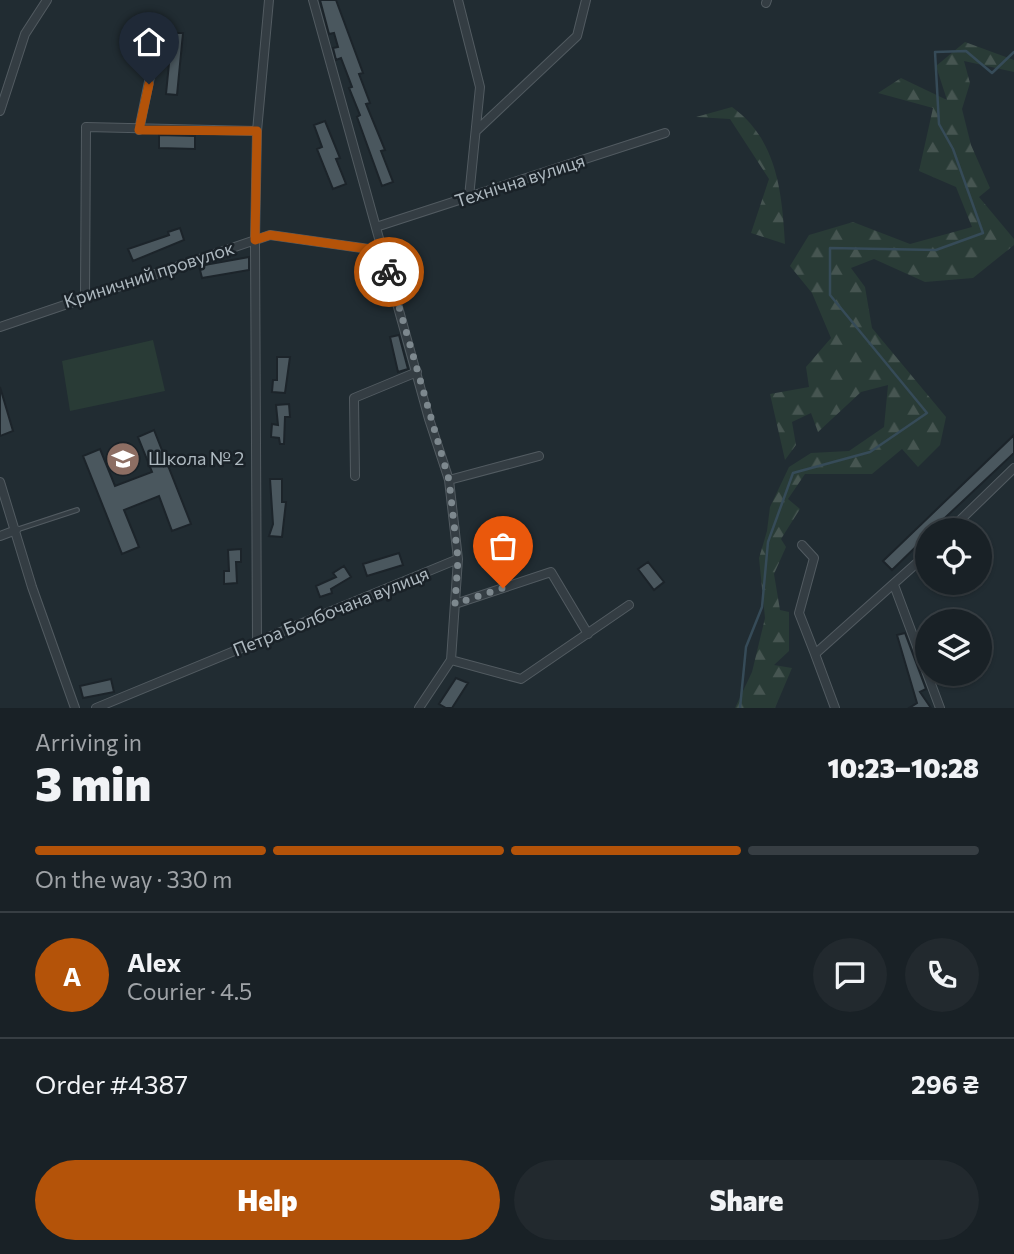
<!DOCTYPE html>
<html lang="en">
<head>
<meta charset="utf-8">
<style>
	body { margin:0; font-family:Commissioner,sans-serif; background:#22292e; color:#f1f3f6; height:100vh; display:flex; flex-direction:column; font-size:26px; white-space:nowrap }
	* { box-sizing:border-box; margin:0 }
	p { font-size:23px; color:#9fa3a7 }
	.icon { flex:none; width:38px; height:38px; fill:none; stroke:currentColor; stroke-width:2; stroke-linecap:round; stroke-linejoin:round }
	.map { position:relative; height:708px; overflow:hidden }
	.details { display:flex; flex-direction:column; background:#192126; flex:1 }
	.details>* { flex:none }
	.fabs { position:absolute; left:915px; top:518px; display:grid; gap:14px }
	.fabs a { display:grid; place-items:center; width:77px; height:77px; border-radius:50%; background:#192126; box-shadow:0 2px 5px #0004,0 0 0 2px #373e43; font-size:35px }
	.pin { position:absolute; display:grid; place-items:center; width:60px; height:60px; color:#fff; margin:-72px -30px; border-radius:50% 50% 50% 0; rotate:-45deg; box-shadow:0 0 7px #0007 }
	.pin .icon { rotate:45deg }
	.courier { position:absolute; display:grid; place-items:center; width:70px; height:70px; margin:-35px; border:5px solid #b45309; border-radius:50%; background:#fff; color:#222; box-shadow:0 2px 9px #0007 }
	.headline em { font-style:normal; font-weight:800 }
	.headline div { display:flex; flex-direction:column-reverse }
	.headline { display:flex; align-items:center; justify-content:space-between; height:119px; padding:0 35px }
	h1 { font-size:46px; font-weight:800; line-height:52px }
	.bar { display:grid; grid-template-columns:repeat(4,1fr); gap:10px 7px; align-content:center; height:84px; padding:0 35px }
	.bar i { height:9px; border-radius:5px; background:#373e43 }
	.bar .active { background:#b45309 }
	.bar p { grid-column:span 4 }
	.line { display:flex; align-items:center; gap:18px; padding:0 35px; border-top:2px solid #373e43 }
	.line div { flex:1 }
	.round { display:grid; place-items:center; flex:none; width:74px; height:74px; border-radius:37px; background:#22292e }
	.primary-button { display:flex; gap:14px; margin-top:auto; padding:14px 35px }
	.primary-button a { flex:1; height:80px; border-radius:42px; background:#b45309; color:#fff; font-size:28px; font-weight:800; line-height:80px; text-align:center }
	.primary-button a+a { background:#22292e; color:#f1f3f6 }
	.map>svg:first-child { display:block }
	.grass { fill:#293b36 }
	.forest { fill:url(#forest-firs) }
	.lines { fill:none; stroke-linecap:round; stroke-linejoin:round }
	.stream { stroke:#364b58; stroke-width:2.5 }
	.building { fill:#4a575e; stroke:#1c242a; stroke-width:2 }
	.lane-casing { stroke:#525b61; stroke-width:6 }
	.street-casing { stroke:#525b61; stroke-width:10 }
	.lane { stroke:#343d43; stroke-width:3.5 }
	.street { stroke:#343d43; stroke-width:8 }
	.done { stroke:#7d888e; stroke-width:7; stroke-dasharray:0 12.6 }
	.route { stroke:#b45309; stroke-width:9 }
	.labels { text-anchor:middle; stroke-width:5; stroke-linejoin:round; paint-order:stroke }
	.street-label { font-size:18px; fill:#aeb9c0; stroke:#1a2228 }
	.poi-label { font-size:18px; fill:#aeb9c0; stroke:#1a2228; text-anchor:start }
</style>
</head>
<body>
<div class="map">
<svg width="1014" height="708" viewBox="0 0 1014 708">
	<defs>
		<pattern id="forest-firs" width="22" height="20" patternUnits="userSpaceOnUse" patternTransform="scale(1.75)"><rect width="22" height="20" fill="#293b36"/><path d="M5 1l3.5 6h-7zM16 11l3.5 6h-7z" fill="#465551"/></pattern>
	</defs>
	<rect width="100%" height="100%" fill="#212c32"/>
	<path class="grass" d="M 153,340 L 165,391 L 70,411 L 62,361 Z"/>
	<path class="forest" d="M 965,42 L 1014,60 L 1014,72 L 964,61 L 970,83 L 962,109 L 971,145 L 990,188 L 979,197 L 1014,239 L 1014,245 L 973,278 L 925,282 L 874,259 L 851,268 L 865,287 L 872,328 L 946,417 L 940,445 L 918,467 L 902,449 L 872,474 L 805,474 L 788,499 L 800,509 L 781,539 L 786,547 L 774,574 L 780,610 L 789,612 L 789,651 L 774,665 L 792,668 L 775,708 L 735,708 L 752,672 L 765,618 L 759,558 L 767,531 L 770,507 L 789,467 L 811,453 L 849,451 L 884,427 L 888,385 L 861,392 L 818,432 L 811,413 L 792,422 L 796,445 L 785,460 L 770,394 L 809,387 L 806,367 L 831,338 L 812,293 L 790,266 L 809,235 L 853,222 L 910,244 L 972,227 L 956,187 L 919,171 L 933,108 L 878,93 L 901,78 L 947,100 L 936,66 Z
		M 732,107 C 777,139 782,192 785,244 L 751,233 L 769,179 L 730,119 L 696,117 Z"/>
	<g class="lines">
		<path class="stream" d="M 740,708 L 746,647 L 762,607 L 768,542 L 793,473 L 870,452 L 927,413 L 830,295 L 830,248 L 936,250 L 983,233 L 953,149 L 939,124 L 935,52 L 966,51 L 992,73 L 1014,52"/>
	</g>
	<path class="building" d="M 320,0 L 336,0 L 363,73 L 359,74 L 370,103 L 366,104 L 385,150 L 381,151 L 393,182 L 382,186 L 357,117 L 360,115 L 349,88 L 352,87 L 341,58 L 336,60 L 333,48 L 338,47 L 334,33 L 329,34 Z
		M 172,33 L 183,33 L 177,95 L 166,94 Z
		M 325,121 L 340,158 L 336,159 L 346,184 L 333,189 L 317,149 L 322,147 L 314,125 Z
		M 159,135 L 195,136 L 195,149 L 159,148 Z
		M 180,228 L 184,240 L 133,261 L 128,249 L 169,235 L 168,232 Z
		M 249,257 L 249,270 L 202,278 L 199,266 Z
		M 399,335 L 408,369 L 398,372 L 390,337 Z
		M 277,357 L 290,357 L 285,393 L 272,392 L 273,380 L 277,380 Z
		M 0,387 L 13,431 L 0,436 Z
		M 289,404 L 290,417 L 285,417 L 284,444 L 280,444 L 279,438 L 271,437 L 272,424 L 278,425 L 276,405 Z
		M 154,430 L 191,524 L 172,531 L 159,496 L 124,510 L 139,547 L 122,554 L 83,456 L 100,449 L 115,486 L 152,472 L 138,437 Z
		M 1014,435 L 1014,453 L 932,530 L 928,530 L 928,535 L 892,570 L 883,561 Z
		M 270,479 L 282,479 L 282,502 L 286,502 L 282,537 L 269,536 L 273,524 Z
		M 241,549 L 241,562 L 236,562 L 237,583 L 224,584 L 224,571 L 229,571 L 228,550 Z
		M 399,553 L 403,565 L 367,576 L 363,564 Z
		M 648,562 L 664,582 L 654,590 L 638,569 Z
		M 344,566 L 351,577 L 331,589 L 332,593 L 320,597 L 316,586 L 336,577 L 333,573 Z
		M 905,633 L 926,689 L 920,692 L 931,708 L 909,708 L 917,703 L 897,635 Z
		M 456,678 L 468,683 L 452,708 L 446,708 L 439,704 Z
		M 111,679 L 114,692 L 83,698 L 80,686 Z"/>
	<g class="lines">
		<g class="lane-casing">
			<path id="lane" d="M 16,530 L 77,510"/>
		</g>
		<g class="street-casing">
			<path id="street" d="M 458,0 L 480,87 L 469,197
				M 766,3 L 767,0
				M 0,111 L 25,34 L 47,0
				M 139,130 L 158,38
				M 476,131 L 577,36 L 586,0
				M 376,227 L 665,133
				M 85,296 L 86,127 L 257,131
				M 0,327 L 270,235 L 383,251
				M 355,476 L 354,398 L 417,372
				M 449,480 L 539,456
				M 0,482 L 32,587 L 75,708
				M 950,530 L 1014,468
				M 0,536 L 16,530
				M 802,545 L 814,558 L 799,613 L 815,654
				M 894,585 L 940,708
				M 455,604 L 551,572 L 588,634
				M 257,643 L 255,241 L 257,131 L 269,0
				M 451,660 L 521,679 L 629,605
				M 96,708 L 458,559 L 449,480 L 429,419 L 313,0
				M 419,708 L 451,660 L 458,559
				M 835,708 L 815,654 L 928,553"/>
		</g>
		<use href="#lane" class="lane"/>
		<use href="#street" class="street"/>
	</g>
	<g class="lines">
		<path class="done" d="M 389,272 L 449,480 L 458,559 L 455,604 L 503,588"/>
		<path class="route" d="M 149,84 L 139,130 L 257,131 L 255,240 L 270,235 L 383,251 L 389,272"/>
	</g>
	<defs>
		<g id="school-disc" transform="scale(1.75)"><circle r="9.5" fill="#8d6e63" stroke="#1a2228"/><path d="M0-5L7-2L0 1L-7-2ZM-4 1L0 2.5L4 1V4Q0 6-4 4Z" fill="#fff"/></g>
	</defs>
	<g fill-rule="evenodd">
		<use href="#school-disc" x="123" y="459"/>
	</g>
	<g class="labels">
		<g class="street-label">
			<text transform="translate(520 181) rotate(-18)" y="6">Технічна вулиця</text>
			<text transform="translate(149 275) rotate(-18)" y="6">Криничний провулок</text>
			<text transform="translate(331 612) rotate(-22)" y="6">Петра Болбочана вулиця</text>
		</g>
		<g class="poi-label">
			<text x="148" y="465">Школа № 2</text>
		</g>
	</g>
</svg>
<div class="fabs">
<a><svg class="icon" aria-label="locate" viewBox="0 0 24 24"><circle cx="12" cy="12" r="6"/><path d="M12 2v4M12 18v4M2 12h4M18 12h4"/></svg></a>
<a><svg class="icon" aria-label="layers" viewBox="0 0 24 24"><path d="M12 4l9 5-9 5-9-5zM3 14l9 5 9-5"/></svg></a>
</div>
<div class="pin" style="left:503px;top:588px;background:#ea580c"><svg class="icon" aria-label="bag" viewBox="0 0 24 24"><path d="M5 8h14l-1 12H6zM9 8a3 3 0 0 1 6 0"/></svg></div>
<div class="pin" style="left:149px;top:84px;background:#1f2937"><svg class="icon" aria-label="home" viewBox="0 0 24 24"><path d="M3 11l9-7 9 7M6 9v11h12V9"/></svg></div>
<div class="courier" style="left:389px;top:272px"><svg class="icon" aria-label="bike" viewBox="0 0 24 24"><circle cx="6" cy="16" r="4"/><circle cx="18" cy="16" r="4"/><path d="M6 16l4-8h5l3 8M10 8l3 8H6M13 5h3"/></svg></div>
</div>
<section class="details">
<div class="headline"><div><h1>3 min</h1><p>Arriving in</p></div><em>10:23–10:28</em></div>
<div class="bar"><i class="active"></i><i class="active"></i><i class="active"></i><i></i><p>On the way · 330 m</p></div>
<div class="line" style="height:126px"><b class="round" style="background:#b45309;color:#fff">A</b><div><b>Alex</b><p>Courier · 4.5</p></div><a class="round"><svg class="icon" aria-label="chat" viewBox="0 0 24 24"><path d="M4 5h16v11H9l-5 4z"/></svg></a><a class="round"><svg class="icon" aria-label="phone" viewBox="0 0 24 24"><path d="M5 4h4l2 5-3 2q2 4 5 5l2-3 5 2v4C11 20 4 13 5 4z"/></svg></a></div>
<div class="line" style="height:91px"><div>Order #4387</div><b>296 ₴</b></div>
<div class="primary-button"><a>Help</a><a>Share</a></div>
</section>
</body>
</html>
